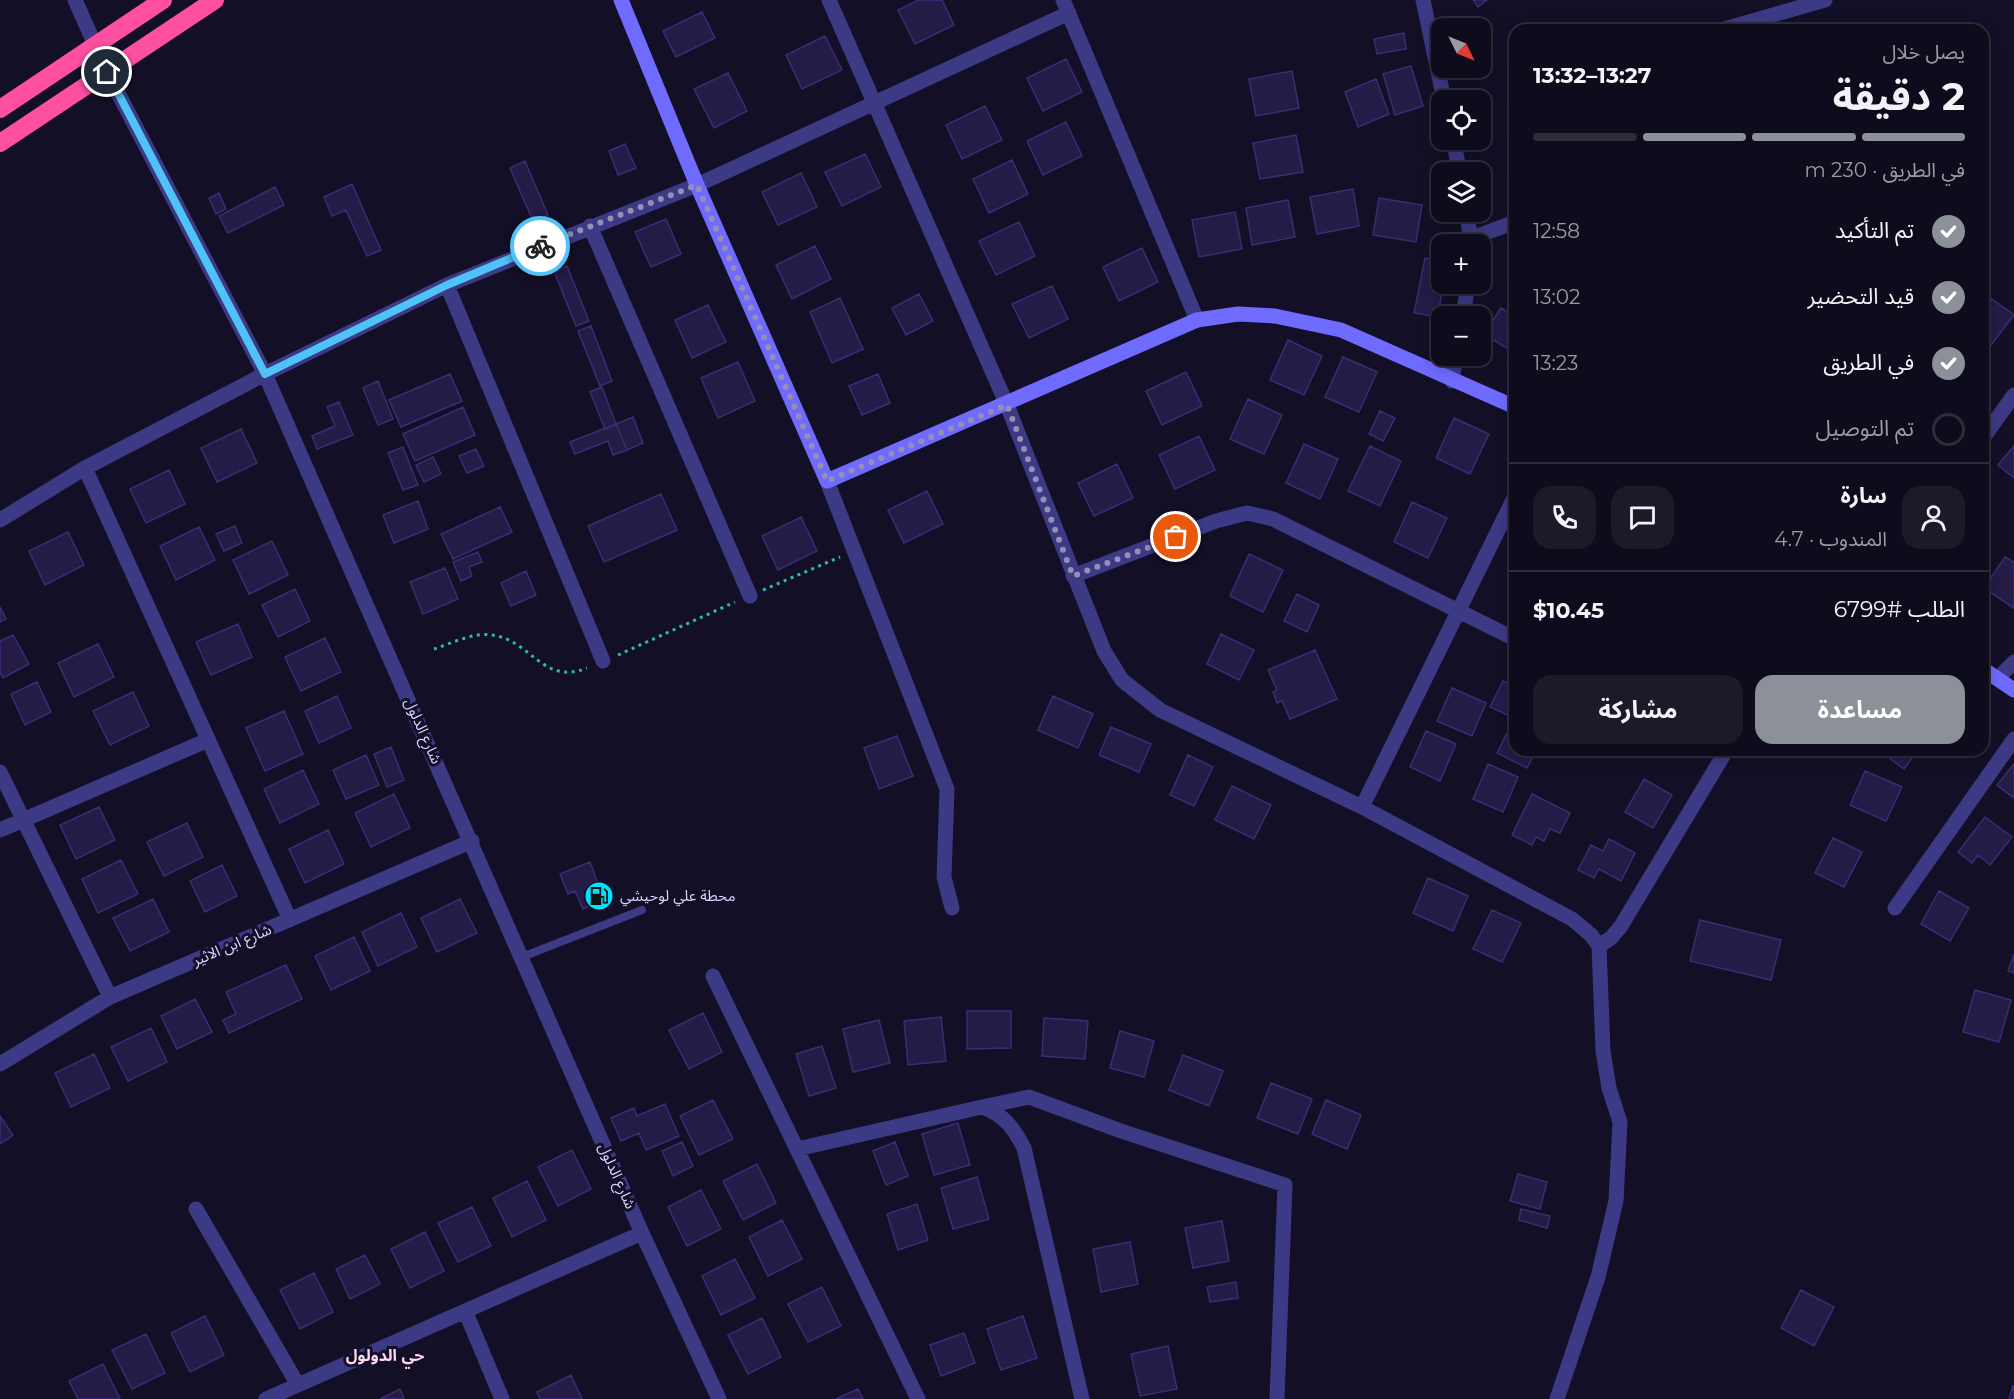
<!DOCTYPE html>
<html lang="ar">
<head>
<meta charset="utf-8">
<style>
	body { margin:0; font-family:Montserrat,"Noto Sans Arabic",sans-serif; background:#1c1929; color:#f1f3f6; direction:rtl; height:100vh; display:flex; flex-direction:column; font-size:22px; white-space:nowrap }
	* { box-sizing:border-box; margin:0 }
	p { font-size:20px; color:#9b9ba3 }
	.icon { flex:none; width:33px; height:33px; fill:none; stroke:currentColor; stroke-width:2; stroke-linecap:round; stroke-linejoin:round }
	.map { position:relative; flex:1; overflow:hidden; direction:ltr }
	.details { position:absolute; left:1509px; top:24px; width:480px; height:732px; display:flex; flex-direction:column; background:#0e0b1c; border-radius:18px; box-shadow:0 3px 15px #0003,0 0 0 2px #2e2b3b; direction:rtl }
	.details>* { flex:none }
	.needle { width:39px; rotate:133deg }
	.buttons { position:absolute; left:1431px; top:18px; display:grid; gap:12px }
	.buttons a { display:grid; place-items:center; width:60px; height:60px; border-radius:12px; background:#0e0b1c; box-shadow:0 3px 15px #0003,0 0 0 2px #2e2b3b; font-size:30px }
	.pin { position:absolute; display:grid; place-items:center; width:51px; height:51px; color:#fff; margin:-26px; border:3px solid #fff; border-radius:50%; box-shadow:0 2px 6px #0007 }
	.courier { position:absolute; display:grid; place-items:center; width:60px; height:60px; margin:-30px; border:4px solid #4fc3f7; border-radius:50%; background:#fff; color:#222; box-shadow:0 2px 8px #0007 }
	.overview em { font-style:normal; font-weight:700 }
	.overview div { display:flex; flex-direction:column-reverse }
	.overview { display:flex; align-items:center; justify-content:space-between; height:102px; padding:0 24px }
	h1 { font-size:39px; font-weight:700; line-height:45px }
	.bar { display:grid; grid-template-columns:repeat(4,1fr); gap:9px 6px; align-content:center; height:72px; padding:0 24px }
	.bar i { height:8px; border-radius:4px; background:#2e2b3b }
	.bar .selected { background:#8c9099 }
	.bar p { grid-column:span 4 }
	.line { display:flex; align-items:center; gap:15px; padding:0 24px; border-top:2px solid #2e2b3b }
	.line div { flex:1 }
	.round { display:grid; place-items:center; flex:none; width:63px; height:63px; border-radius:18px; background:#1c1929 }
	ol { padding:0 24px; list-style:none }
	li { display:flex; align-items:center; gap:18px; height:66px }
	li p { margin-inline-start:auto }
	li .icon { padding:6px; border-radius:50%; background:#8c9099; color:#fff; stroke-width:4 }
	li:last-child { color:#9b9ba3 }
	li i { width:33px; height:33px; border:3px solid #2e2b3b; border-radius:50% }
	.cta { display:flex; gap:12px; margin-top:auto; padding:12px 24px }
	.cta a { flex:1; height:69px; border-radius:18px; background:#8c9099; color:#fff; font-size:24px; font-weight:700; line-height:69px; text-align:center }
	.cta a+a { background:#1c1929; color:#f1f3f6 }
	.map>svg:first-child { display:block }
	.building { fill:#241b47; stroke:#3b2d73; stroke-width:1.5 }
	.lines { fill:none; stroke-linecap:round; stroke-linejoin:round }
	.path { stroke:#2fb8b0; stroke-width:3; stroke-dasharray:3 4.5; stroke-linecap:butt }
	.lane { stroke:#3d3a85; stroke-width:8 }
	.street { stroke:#3d3a85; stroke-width:15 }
	.secondary { stroke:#6f6bff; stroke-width:15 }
	.highway { stroke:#ff4fa3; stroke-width:18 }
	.done { stroke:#948fb3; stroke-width:6; stroke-dasharray:0 10.8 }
	.route { stroke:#4fc3f7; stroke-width:8 }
	.labels { text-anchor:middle; stroke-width:6; stroke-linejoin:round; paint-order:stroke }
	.street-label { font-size:15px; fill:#d9d4ff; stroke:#130f26 }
	.poi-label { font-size:15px; fill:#d9d4ff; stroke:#130f26; text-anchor:start }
	.neighbourhood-label { font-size:16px; font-weight:bold; fill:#ffd6f0; stroke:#130f26 }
</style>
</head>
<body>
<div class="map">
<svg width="2014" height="1399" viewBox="0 0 2014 1399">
	<rect width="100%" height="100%" fill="#130f26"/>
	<path class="building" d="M 919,0 L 942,0 L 954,25 L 915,44 L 898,10 Z
		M 1473,0 L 1487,0 L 1478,7 Z
		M 702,12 L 715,38 L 676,57 L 663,31 Z
		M 1404,33 L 1406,49 L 1377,54 L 1374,39 Z
		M 825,36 L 842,70 L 802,89 L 786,55 Z
		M 1066,59 L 1082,92 L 1043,111 L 1027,78 Z
		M 1411,66 L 1423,106 L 1395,115 L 1383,74 Z
		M 1292,71 L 1299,108 L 1256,116 L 1249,79 Z
		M 728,73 L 747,111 L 714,128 L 694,89 Z
		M 1376,79 L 1389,114 L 1358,127 L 1345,92 Z
		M 985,106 L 1002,140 L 962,159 L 946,125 Z
		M 1066,122 L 1082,156 L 1043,175 L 1027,141 Z
		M 1296,135 L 1303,172 L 1260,179 L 1253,143 Z
		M 625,144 L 636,168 L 618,175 L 609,151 Z
		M 865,154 L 881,187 L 842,206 L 825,172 Z
		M 1012,160 L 1028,194 L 989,213 L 973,179 Z
		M 525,161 L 548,215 L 533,221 L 510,168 Z
		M 801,173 L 817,207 L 778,225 L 762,192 Z
		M 352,184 L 381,250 L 367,256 L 346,210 L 332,216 L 324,197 Z
		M 275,187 L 284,205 L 228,233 L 219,216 Z
		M 1353,189 L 1359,226 L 1317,234 L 1310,197 Z
		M 219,193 L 226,209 L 216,214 L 209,198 Z
		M 1379,198 L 1422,205 L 1416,242 L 1373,235 Z
		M 1288,200 L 1295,237 L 1252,245 L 1246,208 Z
		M 1235,212 L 1242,249 L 1199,257 L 1192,220 Z
		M 666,219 L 681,254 L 651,267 L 635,232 Z
		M 1019,222 L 1035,256 L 996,275 L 979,241 Z
		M 815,246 L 831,279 L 792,299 L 776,265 Z
		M 1142,248 L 1158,282 L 1119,301 L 1103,267 Z
		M 1425,258 L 1442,261 L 1444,284 L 1437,317 L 1414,313 Z
		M 567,266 L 589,321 L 576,326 L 554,271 Z
		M 1052,286 L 1068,319 L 1029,338 L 1012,304 Z
		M 919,294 L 933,321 L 906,335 L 892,308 Z
		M 840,298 L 863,349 L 832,363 L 810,312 Z
		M 1992,299 L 2014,315 L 1988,349 L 1983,346 L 1983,311 Z
		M 708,305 L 726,342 L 692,358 L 675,320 Z
		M 1501,308 L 1515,317 L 1514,353 L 1484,334 Z
		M 591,326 L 612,381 L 600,386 L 578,331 Z
		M 1288,340 L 1322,356 L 1304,395 L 1270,380 Z
		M 1515,354 L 1515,371 L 1507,366 Z
		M 1343,357 L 1377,372 L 1359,412 L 1325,397 Z
		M 738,362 L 755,401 L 718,418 L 701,378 Z
		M 1186,372 L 1202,406 L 1162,425 L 1146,391 Z
		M 450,374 L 462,401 L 401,427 L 389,400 Z
		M 878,374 L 890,403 L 862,415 L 849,386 Z
		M 378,381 L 393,419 L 378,425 L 363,388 Z
		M 602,387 L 616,424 L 605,429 L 590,392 Z
		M 1248,399 L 1282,415 L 1264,454 L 1230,439 Z
		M 339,402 L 353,435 L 317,449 L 312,436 L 335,426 L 327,407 Z
		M 463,407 L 475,435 L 415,461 L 403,434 Z
		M 1380,411 L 1395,418 L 1383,441 L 1369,434 Z
		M 633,417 L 643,443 L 627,450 L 616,424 Z
		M 1454,418 L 1489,434 L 1470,474 L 1436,458 Z
		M 616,424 L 627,450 L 613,455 L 608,441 L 575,454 L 570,442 Z
		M 241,429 L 257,463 L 217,482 L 201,448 Z
		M 1199,436 L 1215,470 L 1175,489 L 1159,455 Z
		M 1304,444 L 1338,459 L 1320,499 L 1286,483 Z
		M 1370,446 L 1401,461 L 1380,506 L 1348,491 Z
		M 2014,446 L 2014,478 L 1998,465 Z
		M 403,447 L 418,485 L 403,490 L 388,453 Z
		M 476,449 L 484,466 L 467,473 L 459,456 Z
		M 433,457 L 441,474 L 424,482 L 416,465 Z
		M 1117,464 L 1133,498 L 1094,516 L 1078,483 Z
		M 169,470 L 185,504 L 146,523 L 130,489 Z
		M 927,491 L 943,524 L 904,543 L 888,510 Z
		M 661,494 L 677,530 L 604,562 L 588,526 Z
		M 418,501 L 428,529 L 394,543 L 383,515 Z
		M 1412,502 L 1447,518 L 1428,558 L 1394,542 Z
		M 500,507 L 512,532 L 453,559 L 441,534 Z
		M 801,517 L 817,551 L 778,570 L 762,536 Z
		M 235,526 L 242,543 L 224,551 L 216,534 Z
		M 199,527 L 215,560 L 176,580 L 160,546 Z
		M 68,532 L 84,565 L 45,585 L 29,551 Z
		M 272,541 L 288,575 L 249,594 L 233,560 Z
		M 478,552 L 482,562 L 469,567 L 472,576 L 461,581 L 453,562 Z
		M 1249,554 L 1283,570 L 1263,612 L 1230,596 Z
		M 2005,557 L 2014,562 L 2014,608 L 1984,588 Z
		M 445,568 L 458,599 L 423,614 L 410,582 Z
		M 526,571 L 536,595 L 511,606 L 501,583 Z
		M 295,589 L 310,621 L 278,637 L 262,605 Z
		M 1297,594 L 1319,605 L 1307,632 L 1284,621 Z
		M 0,607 L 6,619 L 0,622 Z
		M 238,624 L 252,657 L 211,675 L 196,642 Z
		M 1221,634 L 1254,650 L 1239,680 L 1207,664 Z
		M 13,635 L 29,664 L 3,678 L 0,672 L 0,641 Z
		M 325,638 L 341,672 L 301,691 L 285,657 Z
		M 98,644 L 114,677 L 74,697 L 58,663 Z
		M 1315,650 L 1337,699 L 1290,719 L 1282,701 L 1277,703 L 1273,692 L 1277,690 L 1268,670 Z
		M 1503,681 L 1515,686 L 1515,711 L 1512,717 L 1490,707 Z
		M 37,682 L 51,712 L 25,725 L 11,694 Z
		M 1452,688 L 1486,703 L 1472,736 L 1437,721 Z
		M 133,692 L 149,726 L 110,745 L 93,711 Z
		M 337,696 L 351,728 L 319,743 L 305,711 Z
		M 1053,696 L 1093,714 L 1078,748 L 1038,730 Z
		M 284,711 L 303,754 L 265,771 L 246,728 Z
		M 1515,717 L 1515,750 L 1536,750 L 1527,768 L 1497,753 Z
		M 1111,727 L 1151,744 L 1139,772 L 1099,755 Z
		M 1426,731 L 1456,744 L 1440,781 L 1410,767 Z
		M 897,736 L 913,776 L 879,789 L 864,748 Z
		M 391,747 L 404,780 L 387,787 L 374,754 Z
		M 1878,750 L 1918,750 L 1904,769 Z
		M 366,755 L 379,785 L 346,799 L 333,770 Z
		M 1188,755 L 1213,767 L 1194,806 L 1170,795 Z
		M 1488,764 L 1518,777 L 1503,812 L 1473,799 Z
		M 2014,764 L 2014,798 L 1997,785 Z
		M 303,770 L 319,804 L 280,823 L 264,789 Z
		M 1865,771 L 1902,787 L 1886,821 L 1850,805 Z
		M 1644,779 L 1672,795 L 1653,828 L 1625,812 Z
		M 1232,786 L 1271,805 L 1254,839 L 1215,820 Z
		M 394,794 L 410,828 L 371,847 L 355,813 Z
		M 1532,794 L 1570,813 L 1560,833 L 1550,829 L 1544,841 L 1536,837 L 1532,845 L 1512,835 Z
		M 99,807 L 115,840 L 76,859 L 60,825 Z
		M 1985,817 L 2012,837 L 1990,865 L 1978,855 L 1972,863 L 1958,852 Z
		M 187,823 L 203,857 L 164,876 L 147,842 Z
		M 328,830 L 344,864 L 305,883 L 289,849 Z
		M 1833,838 L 1862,852 L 1844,887 L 1815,873 Z
		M 1609,839 L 1635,853 L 1621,881 L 1599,869 L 1594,878 L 1578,870 L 1591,845 L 1603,851 Z
		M 121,860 L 138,894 L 98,913 L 82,879 Z
		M 590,862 L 597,881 L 591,884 L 598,903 L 583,909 L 575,891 L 568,894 L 560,874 Z
		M 222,865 L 237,896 L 205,912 L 190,881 Z
		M 1428,878 L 1468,896 L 1453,931 L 1413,913 Z
		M 1939,891 L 1969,908 L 1950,941 L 1921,924 Z
		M 153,899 L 169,932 L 130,951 L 113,918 Z
		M 460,899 L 477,933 L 437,952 L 421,918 Z
		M 1492,910 L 1521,923 L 1502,962 L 1473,949 Z
		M 401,913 L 417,947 L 378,966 L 362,932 Z
		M 1700,920 L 1781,940 L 1771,980 L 1690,961 Z
		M 354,937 L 370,971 L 331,990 L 315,956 Z
		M 2014,954 L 2014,973 L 2008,971 Z
		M 286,965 L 302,999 L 229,1033 L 223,1020 L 236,1014 L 226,992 Z
		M 1975,990 L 2011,1000 L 1999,1042 L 1963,1032 Z
		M 195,999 L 212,1032 L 177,1049 L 161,1016 Z
		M 967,1011 L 1011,1011 L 1011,1048 L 967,1049 Z
		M 703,1013 L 722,1052 L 689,1069 L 669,1030 Z
		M 941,1017 L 946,1061 L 908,1065 L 904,1021 Z
		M 1044,1018 L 1088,1021 L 1085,1059 L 1042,1056 Z
		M 879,1020 L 890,1063 L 853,1072 L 843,1029 Z
		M 151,1028 L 167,1062 L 128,1081 L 111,1047 Z
		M 1120,1031 L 1154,1041 L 1144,1077 L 1110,1068 Z
		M 822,1046 L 836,1088 L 809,1096 L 796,1054 Z
		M 94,1054 L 110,1088 L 71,1107 L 55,1073 Z
		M 1183,1055 L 1223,1071 L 1209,1106 L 1169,1090 Z
		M 1271,1083 L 1312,1099 L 1298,1134 L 1257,1118 Z
		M 713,1100 L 733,1139 L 699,1155 L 680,1116 Z
		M 1326,1100 L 1361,1115 L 1347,1149 L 1312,1134 Z
		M 665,1104 L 679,1136 L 646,1150 L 639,1133 L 621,1141 L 611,1118 L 634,1108 L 637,1116 Z
		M 0,1116 L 13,1135 L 0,1144 Z
		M 958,1123 L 970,1165 L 934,1175 L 922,1134 Z
		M 682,1142 L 693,1166 L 673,1176 L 662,1151 Z
		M 895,1142 L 908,1176 L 886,1185 L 873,1151 Z
		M 572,1150 L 591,1189 L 558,1206 L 538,1167 Z
		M 757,1164 L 776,1203 L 743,1220 L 723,1181 Z
		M 1518,1174 L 1547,1182 L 1540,1209 L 1510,1201 Z
		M 977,1177 L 989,1219 L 953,1229 L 941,1188 Z
		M 527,1181 L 546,1220 L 512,1237 L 493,1198 Z
		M 701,1190 L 721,1229 L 687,1246 L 668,1207 Z
		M 917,1204 L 928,1240 L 898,1250 L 887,1214 Z
		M 472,1207 L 491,1246 L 458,1262 L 438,1223 Z
		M 1521,1209 L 1550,1216 L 1547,1228 L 1519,1220 Z
		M 782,1220 L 802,1259 L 768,1276 L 749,1237 Z
		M 1222,1221 L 1229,1261 L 1193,1268 L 1185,1228 Z
		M 425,1232 L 444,1271 L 410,1288 L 391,1249 Z
		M 1130,1242 L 1138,1284 L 1101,1292 L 1093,1249 Z
		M 365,1255 L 380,1284 L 350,1299 L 336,1269 Z
		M 735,1259 L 755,1298 L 721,1315 L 702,1276 Z
		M 314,1273 L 333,1312 L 300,1329 L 280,1290 Z
		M 1236,1282 L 1238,1298 L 1210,1302 L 1207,1287 Z
		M 822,1287 L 841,1326 L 808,1342 L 788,1304 Z
		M 1801,1290 L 1834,1307 L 1814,1346 L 1781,1328 Z
		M 205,1316 L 224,1355 L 190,1372 L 171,1333 Z
		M 1023,1316 L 1037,1358 L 1001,1370 L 987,1329 Z
		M 762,1318 L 781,1357 L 748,1374 L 728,1335 Z
		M 964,1333 L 975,1363 L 941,1376 L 930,1345 Z
		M 146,1334 L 165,1373 L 132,1389 L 112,1350 Z
		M 1168,1346 L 1177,1389 L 1140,1396 L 1131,1354 Z
		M 103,1364 L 120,1399 L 78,1399 L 69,1381 Z
		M 571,1375 L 582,1399 L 540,1399 L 537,1392 Z
		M 2013,1385 L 2014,1399 L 2009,1399 Z
		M 400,1389 L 404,1399 L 380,1399 Z
		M 858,1389 L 863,1399 L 836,1399 Z"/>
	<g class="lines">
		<path class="path" d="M 763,590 L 840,557
			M 434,649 C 452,643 474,632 492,635 C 531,640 543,686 587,668
			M 618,655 L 735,602"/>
		<path class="lane" d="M 522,957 L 642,910"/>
		<path class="street" d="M 75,0 L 107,72 L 265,374 L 642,1233 L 719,1399
			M 829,0 L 1007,405 L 1104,651 L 1122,680 L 1160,710 L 1362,807 L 1572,919 L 1591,935 L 1599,946 L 1603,1051 L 1609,1088 L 1620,1122 L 1616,1201 L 1598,1277 L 1557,1399
			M 1063,0 L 1197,320
			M 1423,0 L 1444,100
			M 1721,30 L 1825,0
			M 1453,140 L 1460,172
			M 1467,212 L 1471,244
			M 590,226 L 750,596
			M 1472,238 L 1515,222
			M 447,285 L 603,661
			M 1463,316 L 1468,284
			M 1452,381 L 1456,356
			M 1983,438 L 2014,395
			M 85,468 L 290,920
			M 827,481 L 947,789 L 944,877 L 952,908
			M 0,520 L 85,468 L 265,374 L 447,285 L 697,185 L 1069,13
			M 1073,576 L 1216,521 L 1247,513 L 1273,519 L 1515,639
			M 1998,678 L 2014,662
			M 0,772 L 110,997
			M 1362,807 L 1515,496
			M 0,830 L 208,740
			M 1895,908 L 2014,739
			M 1599,946 L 1611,938 L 1621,926 L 1723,756
			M 713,976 L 918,1399
			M 0,1064 L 110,997 L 472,841
			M 982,1107 L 1029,1097 L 1121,1131 L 1285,1185 L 1277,1399
			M 797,1149 L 982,1107 C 1004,1114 1014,1129 1024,1148 L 1082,1399
			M 196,1209 L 298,1385
			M 466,1313 L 502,1399
			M 266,1399 L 642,1233"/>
		<path class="secondary" d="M 621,0 L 697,185 L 827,481 L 1197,320 L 1238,314 L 1275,316 L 1341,330 L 1515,407
			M 1983,669 L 2014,690"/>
		<path class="highway" d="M 0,109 L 163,0
			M 0,143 L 215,0"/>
	</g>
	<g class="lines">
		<path class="done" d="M 540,246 L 697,185 L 827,481 L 1007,405 L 1073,576 L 1176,537"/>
		<path class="route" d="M 107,72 L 265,374 L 447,285 L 540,246"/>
	</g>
	<defs>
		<g id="fuel-disc" transform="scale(1.5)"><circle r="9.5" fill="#00e5ff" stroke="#130f26"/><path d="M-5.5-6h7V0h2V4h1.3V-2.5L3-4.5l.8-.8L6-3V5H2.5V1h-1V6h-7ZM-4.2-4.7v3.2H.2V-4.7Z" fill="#111"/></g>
	</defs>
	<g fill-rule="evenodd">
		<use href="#fuel-disc" x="599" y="896"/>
	</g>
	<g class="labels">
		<g class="street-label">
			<text transform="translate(423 731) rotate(66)" y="5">شارع الدلول</text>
			<text transform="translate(232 945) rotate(-23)" y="5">شارع ابن الاثير</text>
			<text transform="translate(617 1176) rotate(66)" y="5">شارع الدلول</text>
		</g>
		<g class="poi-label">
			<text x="620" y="901">محطة علي لوحيشي</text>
		</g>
		<g class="neighbourhood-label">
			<text x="385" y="1361">حي الدولول</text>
		</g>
	</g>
</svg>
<div class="buttons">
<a><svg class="needle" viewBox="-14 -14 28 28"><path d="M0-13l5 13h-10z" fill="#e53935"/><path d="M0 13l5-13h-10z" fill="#9b9ba3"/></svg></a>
<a><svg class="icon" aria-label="locate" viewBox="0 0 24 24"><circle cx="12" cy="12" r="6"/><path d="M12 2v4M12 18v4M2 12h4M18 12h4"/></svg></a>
<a><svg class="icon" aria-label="layers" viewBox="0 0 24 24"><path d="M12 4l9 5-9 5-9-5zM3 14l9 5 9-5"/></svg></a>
<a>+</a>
<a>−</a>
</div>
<div class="pin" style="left:1176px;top:537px;background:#ea580c"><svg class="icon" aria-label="bag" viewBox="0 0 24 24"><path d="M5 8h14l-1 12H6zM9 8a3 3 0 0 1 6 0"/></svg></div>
<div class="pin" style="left:107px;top:72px;background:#1f2937"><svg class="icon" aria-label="home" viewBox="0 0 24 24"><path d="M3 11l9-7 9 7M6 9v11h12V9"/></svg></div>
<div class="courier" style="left:540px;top:246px"><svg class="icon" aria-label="bike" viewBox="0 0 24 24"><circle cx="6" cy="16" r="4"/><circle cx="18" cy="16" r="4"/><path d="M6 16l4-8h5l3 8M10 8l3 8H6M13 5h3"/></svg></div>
<section class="details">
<div class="overview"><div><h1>2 دقيقة</h1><p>يصل خلال</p></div><em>13:27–13:32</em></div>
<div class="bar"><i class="selected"></i><i class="selected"></i><i class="selected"></i><i></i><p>في الطريق · 230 m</p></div>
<ol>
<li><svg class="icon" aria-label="check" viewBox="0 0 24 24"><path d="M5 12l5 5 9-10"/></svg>تم التأكيد<p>12:58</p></li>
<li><svg class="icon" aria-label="check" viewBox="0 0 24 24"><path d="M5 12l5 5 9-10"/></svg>قيد التحضير<p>13:02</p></li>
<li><svg class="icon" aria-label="check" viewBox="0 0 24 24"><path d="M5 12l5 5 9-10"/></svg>في الطريق<p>13:23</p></li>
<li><i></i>تم التوصيل</li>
</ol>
<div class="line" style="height:108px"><a class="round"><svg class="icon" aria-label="person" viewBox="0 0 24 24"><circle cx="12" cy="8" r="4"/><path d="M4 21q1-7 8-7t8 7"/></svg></a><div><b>سارة</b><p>المندوب · 4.7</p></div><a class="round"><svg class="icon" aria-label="chat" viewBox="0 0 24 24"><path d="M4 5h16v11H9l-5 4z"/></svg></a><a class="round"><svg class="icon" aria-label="phone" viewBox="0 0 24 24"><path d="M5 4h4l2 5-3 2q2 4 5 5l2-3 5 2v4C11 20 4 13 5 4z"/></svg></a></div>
<div class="line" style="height:78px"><div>الطلب #6799</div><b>$10.45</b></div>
<div class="cta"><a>مساعدة</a><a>مشاركة</a></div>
</section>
</div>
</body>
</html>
